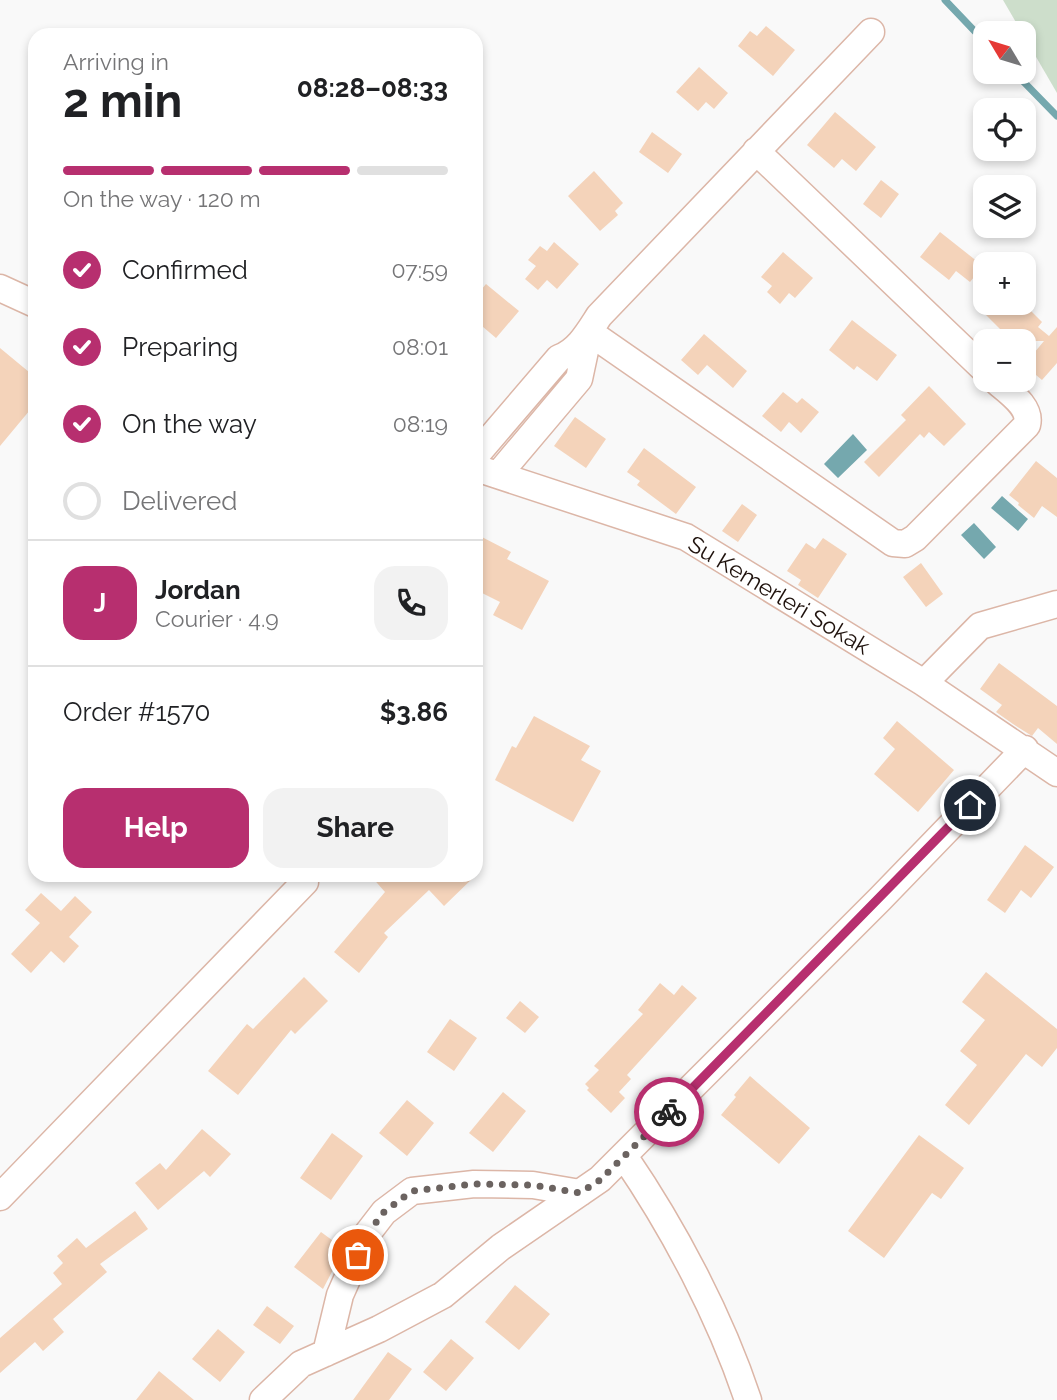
<!DOCTYPE html>
<html lang="en">
<head>
<meta charset="utf-8">
<style>
	body { margin:0; font-family:Raleway,sans-serif; background:#f2f2f2; color:#202124; height:100vh; display:flex; flex-direction:column; font-size:26px; white-space:nowrap }
	* { box-sizing:border-box; margin:0 }
	p { font-size:23px; color:#757577 }
	.icon { flex:none; width:38px; height:38px; fill:none; stroke:currentColor; stroke-width:2; stroke-linecap:round; stroke-linejoin:round }
	.map { position:relative; flex:1; overflow:hidden }
	.drawer { position:absolute; left:28px; top:28px; width:455px; height:854px; display:flex; flex-direction:column; background:#fff; border-radius:21px; box-shadow:0 4px 10px #0003 }
	.drawer>* { flex:none }
	.needle { width:46px; rotate:308deg }
	.buttons { position:absolute; left:973px; top:21px; display:grid; gap:14px }
	.buttons a { display:grid; place-items:center; width:63px; height:63px; border-radius:14px; background:#fff; box-shadow:0 4px 10px #0003; font-size:35px }
	.pin { position:absolute; display:grid; place-items:center; width:60px; height:60px; color:#fff; margin:-30px; border:4px solid #fff; border-radius:50%; box-shadow:0 2px 7px #0007 }
	.courier { position:absolute; display:grid; place-items:center; width:70px; height:70px; margin:-35px; border:5px solid #b72f6f; border-radius:50%; background:#fff; color:#222; box-shadow:0 2px 9px #0007 }
	.overview em { font-style:normal; font-weight:700 }
	.overview div { display:flex; flex-direction:column-reverse }
	.overview { display:flex; align-items:center; justify-content:space-between; height:119px; padding:0 35px }
	h1 { font-size:46px; font-weight:700; line-height:52px }
	.bar { display:grid; grid-template-columns:repeat(4,1fr); gap:10px 7px; align-content:center; height:84px; padding:0 35px }
	.bar i { height:9px; border-radius:5px; background:#e0e0e0 }
	.bar .current { background:#b72f6f }
	.bar p { grid-column:span 4 }
	.line { display:flex; align-items:center; gap:18px; padding:0 35px; border-top:2px solid #e0e0e0 }
	.line div { flex:1 }
	.round { display:grid; place-items:center; flex:none; width:74px; height:74px; border-radius:21px; background:#f2f2f2 }
	ol { padding:0 35px; list-style:none }
	li { display:flex; align-items:center; gap:21px; height:77px }
	li p { margin-inline-start:auto }
	li .icon { padding:7px; border-radius:50%; background:#b72f6f; color:#fff; stroke-width:4 }
	li:last-child { color:#757577 }
	li i { width:38px; height:38px; border:4px solid #e0e0e0; border-radius:50% }
	.action { display:flex; gap:14px; margin-top:auto; padding:14px 35px }
	.action a { flex:1; height:80px; border-radius:21px; background:#b72f6f; color:#fff; font-size:28px; font-weight:700; line-height:80px; text-align:center }
	.action a+a { background:#f2f2f2; color:#202124 }
	.map>svg:first-child { display:block }
	.green { fill:#cddecb }
	.water { fill:#75a8ae }
	.lines { fill:none; stroke-linecap:round; stroke-linejoin:round }
	.stream { stroke:#75a8ae; stroke-width:7 }
	.building { fill:#f4d3ba }
	.street-casing { stroke:#dcb6a7; stroke-width:29 }
	.street { stroke:#fff; stroke-width:26 }
	.done { stroke:#6b6360; stroke-width:7; stroke-dasharray:0 12.6 }
	.route { stroke:#b72f6f; stroke-width:9 }
	.labels { text-anchor:middle; stroke-width:6; stroke-linejoin:round; paint-order:stroke }
	.street-label { font-size:23px; fill:#1f120d; stroke:#fff }
</style>
</head>
<body>
<div class="map">
<svg width="1057" height="1400" viewBox="0 0 1057 1400">
	<rect width="100%" height="100%" fill="#f9f9f9"/>
	<path class="green" d="M 1003,0 L 1057,0 L 1057,93 Z"/>
	<path class="water" d="M 853,434 L 867,450 L 838,478 L 824,464 Z
		M 1002,496 L 1028,519 L 1018,531 L 991,508 Z
		M 974,523 L 996,547 L 984,559 L 961,535 Z"/>
	<g class="lines">
		<path class="stream" d="M 945,0 L 985,42
			M 1014,72 L 1057,116"/>
	</g>
	<path class="building" d="M 766,26 L 795,50 L 773,76 L 738,46 L 750,31 L 757,36 Z
		M 699,67 L 728,93 L 714,109 L 706,102 L 698,111 L 676,92 Z
		M 835,112 L 876,147 L 856,171 L 842,159 L 834,168 L 807,145 Z
		M 652,132 L 682,154 L 668,173 L 639,152 Z
		M 594,171 L 623,203 L 615,211 L 618,215 L 600,231 L 568,196 Z
		M 881,180 L 899,194 L 881,218 L 863,204 Z
		M 940,232 L 983,266 L 970,282 L 956,271 L 949,280 L 920,257 Z
		M 554,242 L 579,264 L 557,289 L 547,280 L 538,290 L 525,279 L 536,266 L 528,260 L 540,246 L 547,251 Z
		M 783,252 L 813,278 L 795,298 L 789,293 L 780,304 L 767,292 L 772,286 L 761,277 Z
		M 486,284 L 519,311 L 496,338 L 476,321 L 476,296 Z
		M 974,303 L 1023,303 L 1042,322 L 1038,327 L 1049,336 L 1057,327 L 1057,363 L 1042,380 L 1024,365 L 1044,341 L 1012,341 Z
		M 852,320 L 897,355 L 877,381 L 857,366 L 854,370 L 829,350 Z
		M 704,334 L 747,371 L 733,388 L 707,365 L 698,375 L 681,360 Z
		M 0,348 L 35,377 L 35,404 L 0,446 Z
		M 929,386 L 966,424 L 944,446 L 929,432 L 924,438 L 920,434 L 879,477 L 864,462 L 906,420 L 901,415 Z
		M 783,392 L 797,403 L 802,398 L 819,412 L 801,433 L 789,422 L 781,432 L 762,416 Z
		M 575,417 L 606,439 L 586,468 L 554,446 Z
		M 644,448 L 696,487 L 676,514 L 637,485 L 640,481 L 627,472 Z
		M 1036,461 L 1057,478 L 1057,517 L 1042,506 L 1034,518 L 1018,505 L 1019,503 L 1009,495 Z
		M 742,504 L 757,515 L 738,542 L 722,531 Z
		M 476,534 L 511,552 L 507,559 L 549,581 L 522,630 L 493,615 L 500,602 L 476,590 Z
		M 823,538 L 847,554 L 818,598 L 798,585 L 801,580 L 787,571 L 806,543 L 815,549 Z
		M 921,563 L 943,594 L 926,607 L 903,577 Z
		M 999,663 L 1057,706 L 1057,744 L 1038,728 L 1032,736 L 1013,724 L 996,712 L 1002,705 L 980,689 Z
		M 534,716 L 590,746 L 581,760 L 601,771 L 573,822 L 495,780 L 512,746 L 516,748 Z
		M 897,721 L 954,770 L 918,812 L 874,774 L 895,749 L 883,738 Z
		M 1025,845 L 1054,867 L 1031,898 L 1021,890 L 1005,913 L 987,900 Z
		M 370,875 L 476,875 L 444,906 L 429,890 L 384,933 L 388,937 L 359,973 L 334,952 L 385,892 Z
		M 41,893 L 61,911 L 75,896 L 92,912 L 69,937 L 79,946 L 64,963 L 51,951 L 31,973 L 11,954 L 40,923 L 25,910 Z
		M 986,972 L 1057,1029 L 1057,1048 L 1042,1067 L 1026,1054 L 969,1125 L 945,1105 L 977,1065 L 960,1051 L 985,1020 L 962,1002 Z
		M 304,977 L 328,1001 L 295,1034 L 291,1030 L 238,1095 L 208,1071 L 247,1024 L 253,1029 Z
		M 660,983 L 674,995 L 682,985 L 697,998 L 627,1075 L 631,1079 L 619,1092 L 625,1098 L 611,1113 L 587,1090 L 589,1088 L 585,1084 L 599,1070 L 594,1066 L 643,1014 L 638,1010 Z
		M 520,1001 L 539,1017 L 525,1033 L 506,1018 Z
		M 450,1019 L 477,1038 L 454,1071 L 427,1052 Z
		M 750,1076 L 810,1128 L 779,1164 L 721,1115 L 736,1097 L 734,1095 Z
		M 503,1092 L 526,1111 L 493,1152 L 469,1133 Z
		M 407,1100 L 434,1123 L 407,1156 L 379,1133 Z
		M 202,1129 L 231,1154 L 210,1177 L 204,1171 L 158,1210 L 135,1183 L 160,1163 L 166,1170 Z
		M 332,1133 L 363,1156 L 331,1200 L 300,1178 Z
		M 919,1135 L 964,1168 L 941,1199 L 932,1193 L 884,1258 L 848,1231 Z
		M 135,1211 L 148,1229 L 100,1264 L 107,1272 L 53,1319 L 64,1332 L 43,1351 L 35,1342 L 0,1373 L 0,1338 L 62,1284 L 53,1273 L 63,1263 L 57,1256 L 77,1238 L 86,1248 Z
		M 321,1232 L 336,1243 L 330,1253 L 338,1260 L 323,1289 L 294,1267 Z
		M 515,1285 L 550,1314 L 519,1350 L 485,1322 Z
		M 267,1306 L 294,1326 L 280,1344 L 253,1325 Z
		M 218,1329 L 245,1352 L 220,1382 L 192,1359 Z
		M 451,1339 L 474,1358 L 446,1391 L 423,1372 Z
		M 388,1352 L 412,1369 L 389,1400 L 353,1400 Z
		M 159,1371 L 194,1400 L 136,1400 Z"/>
	<g class="lines">
		<g class="street-casing">
			<path id="street" d="M 756,151 L 985,370
				M 0,288 L 35,304
				M 476,455 L 559,358 C 578,351 588,333 599,316 L 871,32
				M 476,468 L 686,537 L 924,683 L 1057,773
				M 498,475 L 579,379 L 589,332 L 893,543 L 905,544 L 915,538 L 1027,425 C 1032,406 1007,391 995,380
				M 924,683 L 980,626 L 1057,604
				M 624,1156 C 674,1229 720,1316 748,1400
				M 0,1197 L 305,882
				M 326,1353 L 340,1295 L 367,1234 L 384,1212 L 412,1191 L 474,1184 L 533,1185 L 580,1193
				M 263,1400 L 301,1364 L 379,1329 L 443,1295 L 501,1247 L 600,1179 L 880,899 L 1025,749"/>
		</g>
		<use href="#street" class="street"/>
	</g>
	<g class="lines">
		<path class="done" d="M 358,1255 L 367,1234 L 384,1212 L 412,1191 L 474,1184 L 533,1185 L 580,1193 L 600,1180 L 669,1112"/>
		<path class="route" d="M 669,1112 L 970,805"/>
	</g>
	<g class="labels">
		<g class="street-label">
			<text transform="translate(779 595) rotate(31)" y="8">Su Kemerleri Sokak</text>
		</g>
	</g>
</svg>
<div class="buttons">
<a><svg class="needle" viewBox="-14 -14 28 28"><path d="M0-13l5 13h-10z" fill="#e53935"/><path d="M0 13l5-13h-10z" fill="#757577"/></svg></a>
<a><svg class="icon" aria-label="locate" viewBox="0 0 24 24"><circle cx="12" cy="12" r="6"/><path d="M12 2v4M12 18v4M2 12h4M18 12h4"/></svg></a>
<a><svg class="icon" aria-label="layers" viewBox="0 0 24 24"><path d="M12 4l9 5-9 5-9-5zM3 14l9 5 9-5"/></svg></a>
<a>+</a>
<a>−</a>
</div>
<div class="pin" style="left:358px;top:1255px;background:#ea580c"><svg class="icon" aria-label="bag" viewBox="0 0 24 24"><path d="M5 8h14l-1 12H6zM9 8a3 3 0 0 1 6 0"/></svg></div>
<div class="pin" style="left:970px;top:805px;background:#1f2937"><svg class="icon" aria-label="home" viewBox="0 0 24 24"><path d="M3 11l9-7 9 7M6 9v11h12V9"/></svg></div>
<div class="courier" style="left:669px;top:1112px"><svg class="icon" aria-label="bike" viewBox="0 0 24 24"><circle cx="6" cy="16" r="4"/><circle cx="18" cy="16" r="4"/><path d="M6 16l4-8h5l3 8M10 8l3 8H6M13 5h3"/></svg></div>
<section class="drawer">
<div class="overview"><div><h1>2 min</h1><p>Arriving in</p></div><em>08:28–08:33</em></div>
<div class="bar"><i class="current"></i><i class="current"></i><i class="current"></i><i></i><p>On the way · 120 m</p></div>
<ol>
<li><svg class="icon" aria-label="check" viewBox="0 0 24 24"><path d="M5 12l5 5 9-10"/></svg>Confirmed<p>07:59</p></li>
<li><svg class="icon" aria-label="check" viewBox="0 0 24 24"><path d="M5 12l5 5 9-10"/></svg>Preparing<p>08:01</p></li>
<li><svg class="icon" aria-label="check" viewBox="0 0 24 24"><path d="M5 12l5 5 9-10"/></svg>On the way<p>08:19</p></li>
<li><i></i>Delivered</li>
</ol>
<div class="line" style="height:126px"><b class="round" style="background:#b72f6f;color:#fff">J</b><div><b>Jordan</b><p>Courier · 4.9</p></div><a class="round"><svg class="icon" aria-label="phone" viewBox="0 0 24 24"><path d="M5 4h4l2 5-3 2q2 4 5 5l2-3 5 2v4C11 20 4 13 5 4z"/></svg></a></div>
<div class="line" style="height:91px"><div>Order #1570</div><b>$3.86</b></div>
<div class="action"><a>Help</a><a>Share</a></div>
</section>
</div>
</body>
</html>
